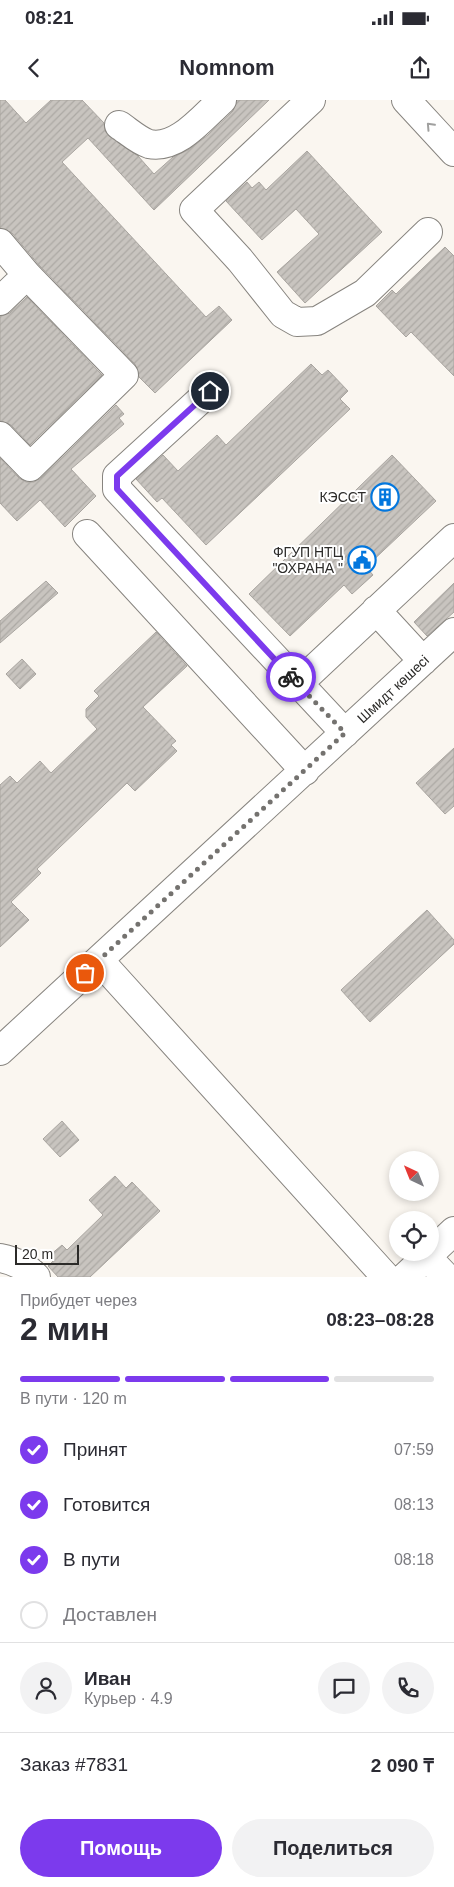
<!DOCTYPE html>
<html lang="ru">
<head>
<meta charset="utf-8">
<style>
	body { margin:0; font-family:Arial,sans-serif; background:#f2f2f3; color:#2b2b33; height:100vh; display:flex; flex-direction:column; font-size:19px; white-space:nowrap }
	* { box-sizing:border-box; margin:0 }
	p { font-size:16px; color:#7c7c81 }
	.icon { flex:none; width:28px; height:28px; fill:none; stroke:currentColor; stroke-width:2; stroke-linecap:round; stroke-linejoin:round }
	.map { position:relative; height:1177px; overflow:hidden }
	.details { display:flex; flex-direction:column; background:#fff; flex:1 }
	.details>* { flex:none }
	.needle { width:32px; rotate:317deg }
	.buttons { position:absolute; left:389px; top:1051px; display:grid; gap:10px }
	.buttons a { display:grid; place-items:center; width:50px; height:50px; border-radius:50%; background:#fff; box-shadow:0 2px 8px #0003; font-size:25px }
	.scale { position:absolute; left:15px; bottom:12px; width:64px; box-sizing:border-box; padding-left:5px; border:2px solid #2c2b29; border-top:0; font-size:14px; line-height:18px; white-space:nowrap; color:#2c2b29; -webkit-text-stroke:4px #fff; paint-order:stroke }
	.pin { position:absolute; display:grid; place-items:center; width:42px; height:42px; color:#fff; margin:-21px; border:2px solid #fff; border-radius:50%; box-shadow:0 1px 5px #0007 }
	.courier { position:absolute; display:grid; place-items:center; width:50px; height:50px; margin:-25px; border:4px solid #7c3aed; border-radius:50%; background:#fff; color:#222; box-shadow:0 1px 6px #0007 }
	.head em { font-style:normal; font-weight:600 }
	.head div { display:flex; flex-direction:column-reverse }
	.head { display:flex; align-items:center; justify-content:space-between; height:85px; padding:0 20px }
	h1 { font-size:32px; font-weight:600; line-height:38px }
	.bar { display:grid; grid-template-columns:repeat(4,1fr); gap:8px 5px; align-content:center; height:60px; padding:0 20px }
	.bar i { height:6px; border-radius:4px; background:#e1e1e2 }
	.bar .current { background:#7c3aed }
	.bar p { grid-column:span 4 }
	.line { display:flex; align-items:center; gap:12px; padding:0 20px; border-top:1px solid #e1e1e2 }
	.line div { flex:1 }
	.round { display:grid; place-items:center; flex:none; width:52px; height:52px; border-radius:26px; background:#f2f2f3 }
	ol { padding:0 20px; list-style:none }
	li { display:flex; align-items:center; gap:15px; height:55px }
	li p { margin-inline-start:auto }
	li .icon { padding:5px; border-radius:50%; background:#7c3aed; color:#fff; stroke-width:4 }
	li:last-child { color:#7c7c81 }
	li i { width:28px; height:28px; border:2px solid #e1e1e2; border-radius:50% }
	.primary-button { display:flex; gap:10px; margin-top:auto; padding:10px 20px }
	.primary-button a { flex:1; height:58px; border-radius:30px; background:#7c3aed; color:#fff; font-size:20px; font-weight:600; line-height:58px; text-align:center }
	.primary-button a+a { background:#f2f2f3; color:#2b2b33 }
	.status { display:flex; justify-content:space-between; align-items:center; height:35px; padding:0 25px; background:#fff; direction:ltr }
	.status svg { height:14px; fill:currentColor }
	header { display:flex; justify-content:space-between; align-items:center; height:65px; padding:0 20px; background:#fff; font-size:22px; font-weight:600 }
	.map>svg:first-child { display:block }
	.building { fill:url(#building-hatch); stroke:#a9a5a0 }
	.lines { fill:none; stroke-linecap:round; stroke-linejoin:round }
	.minor-casing { stroke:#87847f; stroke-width:30 }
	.major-casing { stroke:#87847f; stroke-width:30 }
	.minor { stroke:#fff; stroke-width:28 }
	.major { stroke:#fff; stroke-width:28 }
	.oneway { stroke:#a0a09f }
	.done { stroke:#74726f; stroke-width:5; stroke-dasharray:0 9 }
	.route { stroke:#7c3aed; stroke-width:6 }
	.labels { text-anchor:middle; stroke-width:4; stroke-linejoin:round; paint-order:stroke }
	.poi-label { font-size:14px; fill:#2c2b29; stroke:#fff; text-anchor:end }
	.street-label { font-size:14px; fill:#2c2b29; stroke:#fff }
</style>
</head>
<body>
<div class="status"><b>08:21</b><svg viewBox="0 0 49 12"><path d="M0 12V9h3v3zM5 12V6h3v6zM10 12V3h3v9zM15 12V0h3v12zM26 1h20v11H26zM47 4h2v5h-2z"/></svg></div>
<header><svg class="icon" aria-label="back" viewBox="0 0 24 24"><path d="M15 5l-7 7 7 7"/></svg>Nomnom<svg class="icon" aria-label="share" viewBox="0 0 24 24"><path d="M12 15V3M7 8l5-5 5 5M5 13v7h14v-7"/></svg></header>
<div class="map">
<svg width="454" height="1177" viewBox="0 0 454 1177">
	<defs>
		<pattern id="building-hatch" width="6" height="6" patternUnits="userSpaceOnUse" patternTransform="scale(1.25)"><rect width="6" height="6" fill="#c8c4bf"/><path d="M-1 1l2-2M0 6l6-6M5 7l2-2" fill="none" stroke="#aca9a4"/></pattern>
	</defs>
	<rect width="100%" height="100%" fill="#faf6f0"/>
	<path class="building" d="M 0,0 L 5,0 L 26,23 L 51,0 L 82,0 L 104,23 L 105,31 L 110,37 L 138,56 L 154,74 L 173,57 L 188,50 L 208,35 L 233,11 L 237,0 L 269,0 L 154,110 L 88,38 L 62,62 L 206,217 L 219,206 L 232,220 L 155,293 L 139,277 L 135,264 L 39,165 L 12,133 L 0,128 Z
		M 307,51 L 382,132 L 305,203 L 277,172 L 319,134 L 296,109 L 262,140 L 226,101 L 247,82 L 252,88 L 259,82 L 266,90 Z
		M 445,147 L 454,156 L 454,276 L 411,232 L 406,237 L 376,206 L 392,190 L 396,194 Z
		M 27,197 L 102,275 L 30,345 L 11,325 L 0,321 L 0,216 L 10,213 Z
		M 311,264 L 322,275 L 328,270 L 348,291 L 340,299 L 350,309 L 206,445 L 162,398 L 157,402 L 136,379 L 163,355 L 178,371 L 217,335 L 226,345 Z
		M 116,305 L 124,314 L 119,318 L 124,324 L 71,369 L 96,396 L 65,427 L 40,400 L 17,421 L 0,403 L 0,358 L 19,378 L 26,382 L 34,382 L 41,378 Z
		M 392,355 L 436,401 L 366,467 L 373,475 L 352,494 L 344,485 L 290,536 L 249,494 Z
		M 46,481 L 58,493 L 0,543 L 0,521 Z
		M 454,483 L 454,512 L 427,536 L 414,522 Z
		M 156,532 L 187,566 L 143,607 L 176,641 L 171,645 L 177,651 L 135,691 L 127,683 L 37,769 L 41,773 L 11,802 L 29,820 L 0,847 L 0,685 L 10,676 L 17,683 L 40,661 L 51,673 L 97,629 L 86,617 L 86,609 L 99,596 L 94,591 Z
		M 22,559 L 36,574 L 20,589 L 6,574 Z
		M 454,648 L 454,706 L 445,714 L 416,683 Z
		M 427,810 L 454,840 L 454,844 L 370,922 L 341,890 Z
		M 62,1021 L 79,1040 L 60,1057 L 43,1039 Z
		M 115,1076 L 126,1088 L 132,1082 L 160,1111 L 90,1177 L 58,1177 L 48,1166 L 54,1160 L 49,1156 L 62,1145 L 67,1150 L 103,1115 L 89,1100 Z"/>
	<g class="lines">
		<g class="minor-casing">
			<path id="minor" d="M 311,0 L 194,110 L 240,160 L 283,214 L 297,222 L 317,221 L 365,193 L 428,132
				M 119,25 C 128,31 139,41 149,44 C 177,50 202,18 222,0
				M 0,143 L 27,175 L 124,275 L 30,367 L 0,336
				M 0,201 L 27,175
				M 210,291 L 117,376 L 117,389 L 345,633
				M 87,434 L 305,671
				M 376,510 L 423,561
				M 298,584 L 454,438
				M 99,860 L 386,1177
				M 0,951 L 454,532
				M 427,1157 L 446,1177
				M 0,1158 C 15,1161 26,1166 36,1177
				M 405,1177 L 454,1131"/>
		</g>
		<g class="major-casing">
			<path id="major" d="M 406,0 L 454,52"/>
		</g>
		<use href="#minor" class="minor"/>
		<use href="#major" class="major"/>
	</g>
	<defs><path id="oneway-chevron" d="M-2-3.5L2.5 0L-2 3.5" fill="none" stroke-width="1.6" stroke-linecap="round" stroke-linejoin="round" transform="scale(1.25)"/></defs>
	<use class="oneway" href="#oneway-chevron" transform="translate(430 26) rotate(-133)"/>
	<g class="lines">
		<path class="done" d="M 85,873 L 345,633 L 291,577"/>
		<path class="route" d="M 210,291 L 117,376 L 117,389 L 291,577"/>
	</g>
	<defs>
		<g id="building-ring" transform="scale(1.4375)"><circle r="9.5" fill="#fff" stroke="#0377de" stroke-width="1.5"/><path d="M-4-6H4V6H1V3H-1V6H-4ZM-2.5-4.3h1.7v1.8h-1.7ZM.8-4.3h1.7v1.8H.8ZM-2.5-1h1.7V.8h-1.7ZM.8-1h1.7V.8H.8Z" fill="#0377de"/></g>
		<g id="civic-ring" transform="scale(1.4375)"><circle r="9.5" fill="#fff" stroke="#0377de" stroke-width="1.5"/><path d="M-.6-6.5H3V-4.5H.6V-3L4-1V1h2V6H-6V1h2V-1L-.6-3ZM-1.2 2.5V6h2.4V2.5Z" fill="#0377de"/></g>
	</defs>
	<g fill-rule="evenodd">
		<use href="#building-ring" x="385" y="397"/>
		<use href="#civic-ring" x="362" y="460"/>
	</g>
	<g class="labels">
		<g class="poi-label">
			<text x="366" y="402">КЭССТ</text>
			<text x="343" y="457">ФГУП НТЦ<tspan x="343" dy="16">"ОХРАНА "</tspan></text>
		</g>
		<g class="street-label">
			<text transform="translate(393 589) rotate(-43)" y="5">Шмидт көшесі</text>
		</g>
	</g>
</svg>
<div class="buttons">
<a><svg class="needle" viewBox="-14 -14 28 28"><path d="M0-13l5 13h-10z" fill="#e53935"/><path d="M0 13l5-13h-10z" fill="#7c7c81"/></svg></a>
<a><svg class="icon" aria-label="locate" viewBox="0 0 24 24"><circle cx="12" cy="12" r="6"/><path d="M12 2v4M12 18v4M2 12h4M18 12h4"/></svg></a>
</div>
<div class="scale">20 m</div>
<div class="pin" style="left:85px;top:873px;background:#ea580c"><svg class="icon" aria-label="bag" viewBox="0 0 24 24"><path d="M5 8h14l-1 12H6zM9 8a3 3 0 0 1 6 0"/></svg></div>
<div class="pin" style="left:210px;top:291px;background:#1f2937"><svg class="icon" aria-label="home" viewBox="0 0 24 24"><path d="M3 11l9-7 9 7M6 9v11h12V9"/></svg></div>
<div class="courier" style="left:291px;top:577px"><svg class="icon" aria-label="bike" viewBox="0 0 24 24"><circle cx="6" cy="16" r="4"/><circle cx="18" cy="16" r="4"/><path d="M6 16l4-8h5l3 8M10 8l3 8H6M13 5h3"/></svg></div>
</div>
<section class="details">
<div class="head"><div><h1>2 мин</h1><p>Прибудет через</p></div><em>08:23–08:28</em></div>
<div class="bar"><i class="current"></i><i class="current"></i><i class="current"></i><i></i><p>В пути · 120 m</p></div>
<ol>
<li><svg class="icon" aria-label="check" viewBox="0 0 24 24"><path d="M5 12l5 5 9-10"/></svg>Принят<p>07:59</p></li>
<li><svg class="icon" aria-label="check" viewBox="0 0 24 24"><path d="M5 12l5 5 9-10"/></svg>Готовится<p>08:13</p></li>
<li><svg class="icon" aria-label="check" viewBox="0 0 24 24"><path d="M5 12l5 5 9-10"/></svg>В пути<p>08:18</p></li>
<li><i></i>Доставлен</li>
</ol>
<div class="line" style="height:90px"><a class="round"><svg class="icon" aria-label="person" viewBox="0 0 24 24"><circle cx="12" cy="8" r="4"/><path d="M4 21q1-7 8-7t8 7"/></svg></a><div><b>Иван</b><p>Курьер · 4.9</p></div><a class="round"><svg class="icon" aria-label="chat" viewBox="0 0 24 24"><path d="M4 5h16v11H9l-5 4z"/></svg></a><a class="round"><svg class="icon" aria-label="phone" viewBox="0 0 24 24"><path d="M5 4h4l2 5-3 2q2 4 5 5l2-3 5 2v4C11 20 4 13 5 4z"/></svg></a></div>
<div class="line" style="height:65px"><div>Заказ #7831</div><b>2 090 ₸</b></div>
<div class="primary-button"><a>Помощь</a><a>Поделиться</a></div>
</section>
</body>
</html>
